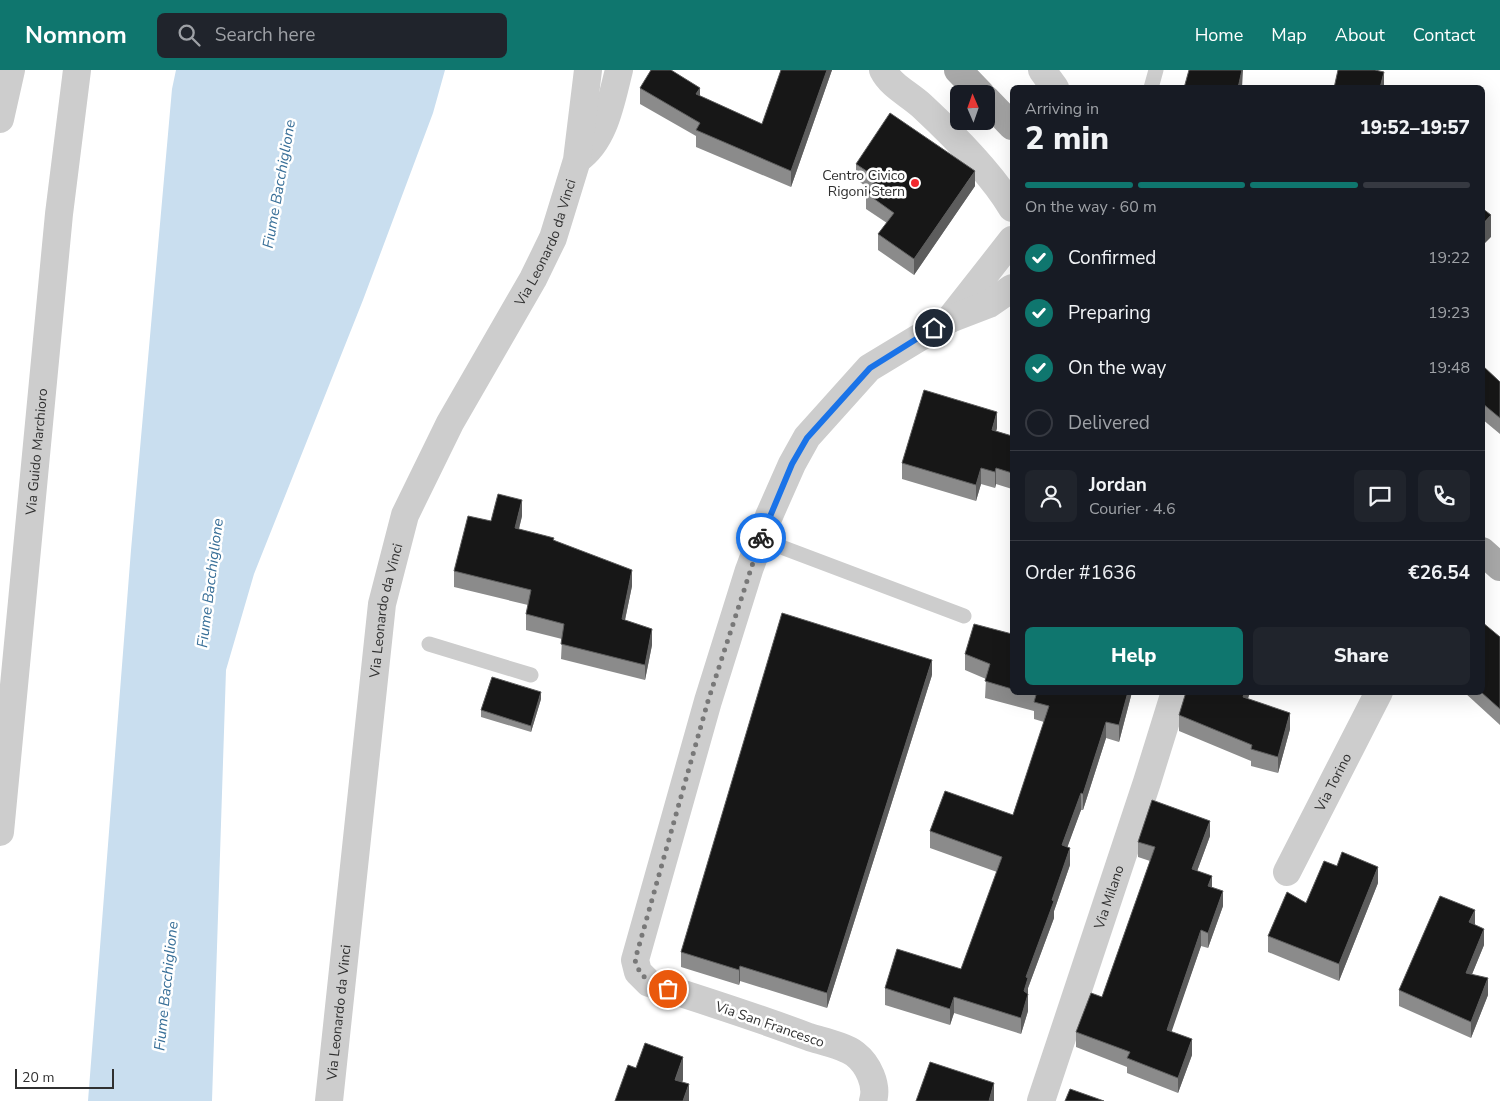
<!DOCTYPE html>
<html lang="en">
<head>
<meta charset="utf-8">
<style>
	body { margin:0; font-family:"Nunito Sans",sans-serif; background:#20242c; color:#f1f3f6; height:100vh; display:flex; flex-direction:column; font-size:19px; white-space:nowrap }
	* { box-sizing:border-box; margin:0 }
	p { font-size:16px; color:#9ea1a6 }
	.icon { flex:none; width:28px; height:28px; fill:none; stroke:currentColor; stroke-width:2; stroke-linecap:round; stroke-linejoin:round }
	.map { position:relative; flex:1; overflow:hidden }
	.drawer { position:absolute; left:1010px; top:15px; width:475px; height:610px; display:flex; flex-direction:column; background:#171b24; border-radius:8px; box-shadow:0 5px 20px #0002 }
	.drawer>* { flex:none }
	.needle { width:32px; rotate:358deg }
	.tools { position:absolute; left:950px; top:15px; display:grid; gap:10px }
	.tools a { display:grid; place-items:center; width:45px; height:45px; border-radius:8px; background:#171b24; box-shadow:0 5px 20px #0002; font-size:25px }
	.scale { position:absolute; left:15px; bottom:12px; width:99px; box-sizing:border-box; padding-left:5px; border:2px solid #303030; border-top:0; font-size:14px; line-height:18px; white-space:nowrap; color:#303030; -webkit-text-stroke:4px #fff; paint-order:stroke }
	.pin { position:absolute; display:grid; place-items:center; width:42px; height:42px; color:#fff; margin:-21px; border:2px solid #fff; border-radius:50%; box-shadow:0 1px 5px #0007 }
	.courier { position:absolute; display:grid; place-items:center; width:50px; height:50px; margin:-25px; border:4px solid #1a73e8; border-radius:50%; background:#fff; color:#222; box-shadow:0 1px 6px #0007 }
	.overview em { font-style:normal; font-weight:800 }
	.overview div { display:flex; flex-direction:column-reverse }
	.overview { display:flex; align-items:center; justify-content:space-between; height:85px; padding:0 15px }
	h1 { font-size:32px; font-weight:800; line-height:38px }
	.bar { display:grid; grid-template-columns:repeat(4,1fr); gap:8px 5px; align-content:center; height:60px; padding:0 15px }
	.bar i { height:6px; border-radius:4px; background:#363941 }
	.bar .active { background:#0f766e }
	.bar p { grid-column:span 4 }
	.line { display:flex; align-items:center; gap:12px; padding:0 15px; border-top:1px solid #363941 }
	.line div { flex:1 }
	.round { display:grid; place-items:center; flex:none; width:52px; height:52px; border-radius:8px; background:#20242c }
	ol { padding:0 15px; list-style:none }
	li { display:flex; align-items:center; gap:15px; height:55px }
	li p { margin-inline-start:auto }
	li .icon { padding:5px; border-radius:50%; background:#0f766e; color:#fff; stroke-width:4 }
	li:last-child { color:#9ea1a6 }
	li i { width:28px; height:28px; border:2px solid #363941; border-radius:50% }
	.action { display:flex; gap:10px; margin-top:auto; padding:10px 15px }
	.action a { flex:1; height:58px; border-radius:8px; background:#0f766e; color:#fff; font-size:20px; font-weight:800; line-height:58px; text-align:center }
	.action a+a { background:#20242c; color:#f1f3f6 }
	header { display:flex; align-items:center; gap:30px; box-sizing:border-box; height:70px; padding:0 25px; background:#0f766e; color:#fff }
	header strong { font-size:24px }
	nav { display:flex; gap:28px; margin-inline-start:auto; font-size:18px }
	.search { width:350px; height:45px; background:#20242c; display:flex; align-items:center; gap:12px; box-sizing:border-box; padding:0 18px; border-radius:8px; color:#9ea1a6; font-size:19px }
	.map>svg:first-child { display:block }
	.water { fill:#c9deef }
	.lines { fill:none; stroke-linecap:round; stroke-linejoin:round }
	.service { stroke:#cdcdcd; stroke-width:15 }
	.minor { stroke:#cdcdcd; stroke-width:28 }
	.primary { stroke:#a8a8a8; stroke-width:28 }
	.wall { fill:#8b8b8b }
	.shaded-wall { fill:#5d5d5d }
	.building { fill:#171717; stroke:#5d5d5d }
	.done { stroke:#787878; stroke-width:5; stroke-dasharray:0 9 }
	.route { stroke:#1a73e8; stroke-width:6 }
	.poi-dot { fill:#f1292e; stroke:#fff; stroke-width:2 }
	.labels { text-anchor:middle; stroke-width:5; stroke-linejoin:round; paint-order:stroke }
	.poi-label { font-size:14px; fill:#303030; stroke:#fff; text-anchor:end }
	.street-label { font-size:14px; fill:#303030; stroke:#fff }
	.water-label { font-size:15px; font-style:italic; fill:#386f98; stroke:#fff }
</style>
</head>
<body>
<header>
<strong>Nomnom</strong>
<div class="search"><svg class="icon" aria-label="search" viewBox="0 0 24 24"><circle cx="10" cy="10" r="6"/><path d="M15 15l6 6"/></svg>Search here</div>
<nav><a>Home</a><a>Map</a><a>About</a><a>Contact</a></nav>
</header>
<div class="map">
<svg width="1500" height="1031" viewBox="0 0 1500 1031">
	<rect width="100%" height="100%" fill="#fff"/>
	<path class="water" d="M 176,0 L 445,0 L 433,43 L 363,230 L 254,504 L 226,600 L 212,1031 L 88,1031 L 131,480 L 172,19 Z"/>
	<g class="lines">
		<path class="service" d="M 1151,18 L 1156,0
			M 760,469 L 964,546
			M 429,574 L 531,605"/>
		<g class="minor">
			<path d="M 883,0 C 891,16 909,24 922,36 C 952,64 992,104 1012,138"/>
			<path d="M 1042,0 L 1055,18"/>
			<path d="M 0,49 L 11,0"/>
			<path d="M 578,89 C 605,70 611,31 619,0"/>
			<path d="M 950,249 L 1012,170"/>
			<path id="s1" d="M 0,762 L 59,144 L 77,0"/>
			<path id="s2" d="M 1287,802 L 1379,622"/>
			<path id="s3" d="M 329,1031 L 382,534 L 405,445 L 450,353 L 533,209 L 553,168 L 577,90 L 588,0"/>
			<path d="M 873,1031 C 878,1015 868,994 855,984 C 845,976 821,971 809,967 C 756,947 703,930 649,913 L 638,902 L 635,890 L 708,631 L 749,500 L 769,446 L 792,394 L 807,367 L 869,298 L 950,249 L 989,234 L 1012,218"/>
			<path id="s4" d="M 1041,1031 L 1147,712 L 1175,622"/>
		</g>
		<path class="primary" d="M 958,0 L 981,24
			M 986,29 L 1012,56
			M 1482,481 L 1500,497"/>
	</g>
	<path class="wall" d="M 781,0 L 832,0 L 791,117 L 696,77 L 696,66 L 640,34 L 640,18 L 700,26 L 762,54 Z
		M 856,94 L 975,116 L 914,205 L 878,180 L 878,164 L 887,153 L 866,139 L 866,123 L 869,119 L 856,109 Z
		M 1483,296 L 1500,312 L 1500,364 L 1482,349 Z
		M 997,358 L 996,361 L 1012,366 L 1012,419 L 996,414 L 995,418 L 981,414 L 976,431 L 902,409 L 902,393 Z
		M 522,446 L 519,459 L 554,470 L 632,516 L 625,550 L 652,575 L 645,610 L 561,589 L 562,569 L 526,560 L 526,544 L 528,535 L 454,517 L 454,501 L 491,451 Z
		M 1012,564 L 1012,622 L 1132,622 L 1119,672 L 1106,668 L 1083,740 L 1081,740 L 1067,777 L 1070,795 L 1054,841 L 1054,848 L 1028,918 L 1028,941 L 1021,964 L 954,943 L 950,955 L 885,935 L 885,918 L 961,899 L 997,802 L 930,778 L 930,761 L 1013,745 L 1044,652 L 1034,649 L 1034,641 L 985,628 L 986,609 L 965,600 L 965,584 Z
		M 1500,567 L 1500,655 L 1464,622 L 1482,622 Z
		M 932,605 L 827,938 L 740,911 L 739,915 L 681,897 L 681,882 Z
		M 1186,622 L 1250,622 L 1248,629 L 1290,659 L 1278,703 L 1251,696 L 1251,691 L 1179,661 L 1179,645 Z
		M 541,629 L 531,662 L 481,647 L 481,640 Z
		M 1210,766 L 1197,801 L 1212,817 L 1223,836 L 1208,878 L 1201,876 L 1171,961 L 1192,985 L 1178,1023 L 1127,1003 L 1127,997 L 1076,977 L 1076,962 L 1102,927 L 1150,791 L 1138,787 L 1138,772 Z
		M 1378,813 L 1339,911 L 1268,882 L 1268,866 L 1306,833 Z
		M 1475,855 L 1484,875 L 1472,904 L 1488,925 L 1471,968 L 1399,936 L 1399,920 Z"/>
	<path class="shaded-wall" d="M 827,0 L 832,0 L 791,117 L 791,101 Z
		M 1242,0 L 1243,0 L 1242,18 L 1238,18 Z
		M 1384,2 L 1384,18 L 1380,18 Z
		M 700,18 L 700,34 L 696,24 Z
		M 975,101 L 975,116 L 914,205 L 914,189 Z
		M 1491,145 L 1491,167 L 1482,176 L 1482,155 Z
		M 997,342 L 997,358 L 992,375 L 992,360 Z
		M 981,398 L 981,414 L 976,431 L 976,415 Z
		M 996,398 L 996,414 L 995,418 L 995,402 Z
		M 522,430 L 522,446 L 515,474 L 515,458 Z
		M 632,500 L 632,516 L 622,564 L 622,549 Z
		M 652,559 L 652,575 L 645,610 L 645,595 Z
		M 932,590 L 932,605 L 827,938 L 827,923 Z
		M 541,622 L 541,629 L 531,662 L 531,656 Z
		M 1128,622 L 1132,622 L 1119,672 L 1119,655 Z
		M 1245,622 L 1250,622 L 1243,643 L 1243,627 Z
		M 1290,643 L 1290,659 L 1278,703 L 1278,687 Z
		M 1106,652 L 1106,668 L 1083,740 L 1083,724 Z
		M 1081,723 L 1081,740 L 1062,792 L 1062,775 Z
		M 1210,751 L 1210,766 L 1192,815 L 1192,799 Z
		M 1070,778 L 1070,795 L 1054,841 L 1054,848 L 1028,918 L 1028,924 L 1024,921 L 1026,907 Z
		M 1378,797 L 1378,813 L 1339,911 L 1339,894 Z
		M 1212,806 L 1212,821 L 1208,816 Z
		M 1223,821 L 1223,836 L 1208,878 L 1208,863 Z
		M 1475,840 L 1475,857 L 1469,852 Z
		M 1484,859 L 1484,875 L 1466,919 L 1466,903 Z
		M 1201,860 L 1201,876 L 1167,975 L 1167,960 Z
		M 740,896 L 740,911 L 739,915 L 739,900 Z
		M 1488,908 L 1488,925 L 1471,968 L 1471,952 Z
		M 1028,924 L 1028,941 L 1021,964 L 1021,948 Z
		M 954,927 L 954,943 L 950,955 L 950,939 Z
		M 1192,969 L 1192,985 L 1178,1023 L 1178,1008 Z
		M 683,987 L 683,1010 L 676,1031 L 675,1010 Z
		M 994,1013 L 994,1031 L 989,1031 Z
		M 689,1014 L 689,1031 L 683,1031 Z"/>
	<path class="building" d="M 651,0 L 671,0 L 700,18 L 696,24 L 762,54 L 781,0 L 827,0 L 791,101 L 696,60 L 700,53 L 640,18 Z
		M 1189,0 L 1242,0 L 1238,18 L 1184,18 Z
		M 1338,0 L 1375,0 L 1384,2 L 1380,18 L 1334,18 Z
		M 890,43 L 975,101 L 914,189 L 878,164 L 894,143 L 866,123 L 877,108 L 856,94 Z
		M 1482,138 L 1491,145 L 1482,155 Z
		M 1483,296 L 1500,312 L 1500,348 L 1482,333 Z
		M 924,320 L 997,342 L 992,360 L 1012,366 L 1012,403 L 996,398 L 995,402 L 981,398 L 976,415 L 902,393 Z
		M 498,424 L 522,430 L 515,458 L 554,468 L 553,470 L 632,500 L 622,549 L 652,559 L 645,595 L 561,574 L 564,554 L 526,544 L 531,520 L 454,501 L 468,446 L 491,451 Z
		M 782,543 L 932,590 L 827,923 L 740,896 L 739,900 L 681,882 Z
		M 1482,552 L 1500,567 L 1500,639 L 1481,622 L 1482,622 Z
		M 974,554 L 1012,564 L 1012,619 L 985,611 L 990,594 L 965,584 Z
		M 492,607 L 541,622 L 531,656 L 481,640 Z
		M 1026,622 L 1128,622 L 1119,655 L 1106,652 L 1083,724 L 1081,723 L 1062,775 L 1070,778 L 1052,830 L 1054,831 L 1026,907 L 1028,908 L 1024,921 L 1028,924 L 1021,948 L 954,927 L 950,939 L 885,918 L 897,879 L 961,899 L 1002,787 L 930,761 L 945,721 L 1013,745 L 1049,636 L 1034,632 L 1036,625 Z
		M 1186,622 L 1245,622 L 1243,627 L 1290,643 L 1278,687 L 1251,679 L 1252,675 L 1179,645 Z
		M 1152,730 L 1210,751 L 1192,799 L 1212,806 L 1208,816 L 1223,821 L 1208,863 L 1201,860 L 1167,960 L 1192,969 L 1178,1008 L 1127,988 L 1130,982 L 1076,962 L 1091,923 L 1102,927 L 1155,777 L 1138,772 Z
		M 1342,782 L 1378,797 L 1339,894 L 1268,866 L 1287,822 L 1306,833 L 1324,791 L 1337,796 Z
		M 1440,826 L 1475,840 L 1469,852 L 1484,859 L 1466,903 L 1488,908 L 1471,952 L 1399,920 Z
		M 645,973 L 683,987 L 675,1010 L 689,1014 L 683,1031 L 615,1031 L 628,995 L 636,998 Z
		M 930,992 L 994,1013 L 989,1031 L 916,1031 Z
		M 1070,1019 L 1104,1031 L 1065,1031 Z"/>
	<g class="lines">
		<path class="done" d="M 668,919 C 650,913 640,908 635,890 L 708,631 L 761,468"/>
		<path class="route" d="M 761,468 L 792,394 L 807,368 L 870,298 L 934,258"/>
	</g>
	<circle class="poi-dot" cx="915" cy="113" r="5"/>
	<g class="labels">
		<g class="poi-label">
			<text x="905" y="110">Centro Civico<tspan x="905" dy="16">Rigoni Stern</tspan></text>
		</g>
		<g class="street-label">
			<text dy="5" stroke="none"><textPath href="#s3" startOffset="899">Via Leonardo da Vinci</textPath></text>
			<text dy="5" stroke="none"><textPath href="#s1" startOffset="382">Via Guido Marchioro</textPath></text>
			<text dy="5" stroke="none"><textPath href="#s3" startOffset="494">Via Leonardo da Vinci</textPath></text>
			<text dy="5" stroke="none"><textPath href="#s2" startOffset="101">Via Torino</textPath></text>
			<text dy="5" stroke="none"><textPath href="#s4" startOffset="215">Via Milano</textPath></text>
			<text dy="5" stroke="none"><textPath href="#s3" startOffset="89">Via Leonardo da Vinci</textPath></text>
			<text transform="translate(770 954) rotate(19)" y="5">Via San Francesco</text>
		</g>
		<g class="water-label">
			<text transform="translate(279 114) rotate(-80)" y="5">Fiume Bacchiglione</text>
			<text transform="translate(210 513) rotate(-83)" y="5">Fiume Bacchiglione</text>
			<text transform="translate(166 916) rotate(-84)" y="5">Fiume Bacchiglione</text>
		</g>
	</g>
</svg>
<div class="tools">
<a><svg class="needle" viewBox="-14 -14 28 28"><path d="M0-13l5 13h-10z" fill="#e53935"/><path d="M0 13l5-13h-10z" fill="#9ea1a6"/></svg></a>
</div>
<div class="scale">20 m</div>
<div class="pin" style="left:668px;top:919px;background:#ea580c"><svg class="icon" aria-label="bag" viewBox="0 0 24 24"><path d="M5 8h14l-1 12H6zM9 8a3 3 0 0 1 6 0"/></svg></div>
<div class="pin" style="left:934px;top:258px;background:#1f2937"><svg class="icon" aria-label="home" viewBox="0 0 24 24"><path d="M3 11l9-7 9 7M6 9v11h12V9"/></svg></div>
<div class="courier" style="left:761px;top:468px"><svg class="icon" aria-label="bike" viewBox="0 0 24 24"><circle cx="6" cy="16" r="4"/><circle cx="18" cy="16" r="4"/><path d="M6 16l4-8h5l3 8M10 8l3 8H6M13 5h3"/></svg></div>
<section class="drawer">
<div class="overview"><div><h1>2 min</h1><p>Arriving in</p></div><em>19:52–19:57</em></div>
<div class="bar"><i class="active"></i><i class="active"></i><i class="active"></i><i></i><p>On the way · 60 m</p></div>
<ol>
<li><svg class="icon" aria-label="check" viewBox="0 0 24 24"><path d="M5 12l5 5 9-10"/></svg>Confirmed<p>19:22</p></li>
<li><svg class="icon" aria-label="check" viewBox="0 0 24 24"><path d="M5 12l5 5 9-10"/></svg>Preparing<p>19:23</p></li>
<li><svg class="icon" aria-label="check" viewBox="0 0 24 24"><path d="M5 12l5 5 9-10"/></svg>On the way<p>19:48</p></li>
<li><i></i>Delivered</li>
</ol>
<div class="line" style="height:90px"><a class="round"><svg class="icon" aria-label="person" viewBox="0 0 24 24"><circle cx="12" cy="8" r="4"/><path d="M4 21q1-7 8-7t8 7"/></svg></a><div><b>Jordan</b><p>Courier · 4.6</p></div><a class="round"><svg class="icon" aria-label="chat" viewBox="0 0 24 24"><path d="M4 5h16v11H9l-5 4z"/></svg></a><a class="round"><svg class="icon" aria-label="phone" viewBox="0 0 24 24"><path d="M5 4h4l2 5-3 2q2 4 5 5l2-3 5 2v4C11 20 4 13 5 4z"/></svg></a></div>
<div class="line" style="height:65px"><div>Order #1636</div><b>€26.54</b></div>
<div class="action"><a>Help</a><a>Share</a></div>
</section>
</div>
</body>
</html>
